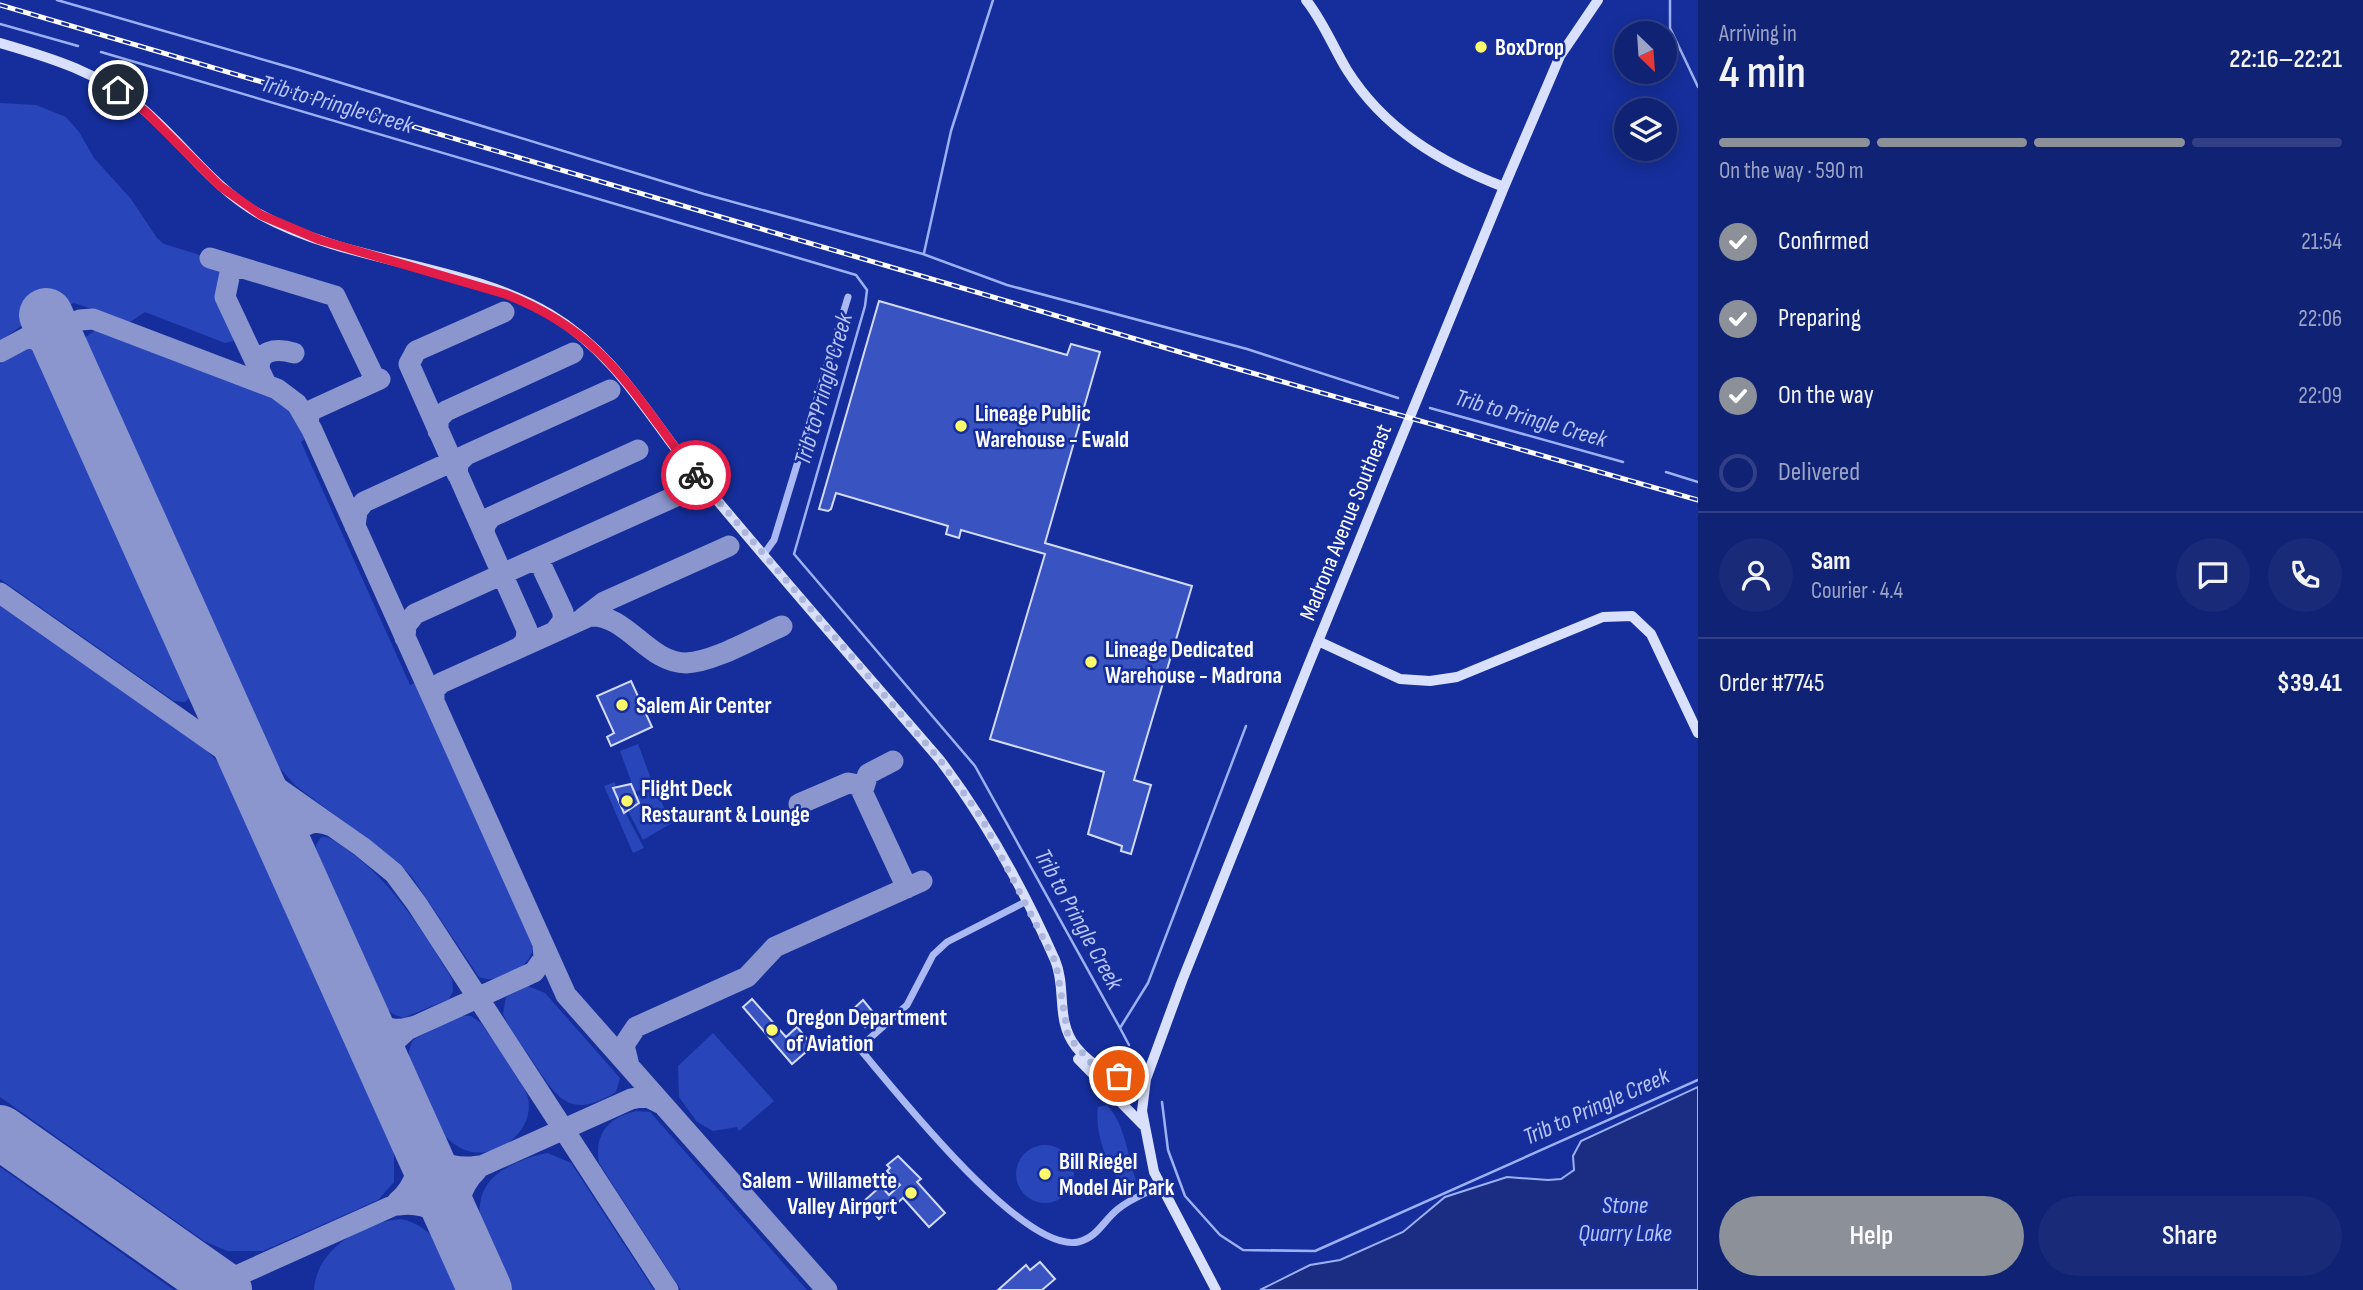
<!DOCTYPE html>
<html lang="en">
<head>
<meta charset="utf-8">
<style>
	body { margin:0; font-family:"Sofia Sans Condensed",sans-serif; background:#192a79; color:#f1f3f6; height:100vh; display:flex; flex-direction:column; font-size:26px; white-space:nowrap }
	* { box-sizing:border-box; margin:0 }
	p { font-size:23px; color:#9ca4c5 }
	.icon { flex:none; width:38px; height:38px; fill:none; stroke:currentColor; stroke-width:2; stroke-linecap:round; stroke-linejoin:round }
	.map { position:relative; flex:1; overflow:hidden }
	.details { display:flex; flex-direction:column; background:#102274; width:665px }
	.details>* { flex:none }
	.needle { width:46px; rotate:155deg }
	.tools { position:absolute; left:1614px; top:21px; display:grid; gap:14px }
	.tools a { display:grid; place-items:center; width:63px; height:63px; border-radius:50%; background:#102274; box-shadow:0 4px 18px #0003,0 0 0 2px #303f86; font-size:35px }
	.pin { position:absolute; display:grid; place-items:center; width:60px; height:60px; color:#fff; margin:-30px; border:4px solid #fff; border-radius:50%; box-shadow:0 2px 7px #0007 }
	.courier { position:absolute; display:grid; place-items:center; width:70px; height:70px; margin:-35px; border:5px solid #e11d48; border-radius:50%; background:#fff; color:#222; box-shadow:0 2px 9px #0007 }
	.overview em { font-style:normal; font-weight:600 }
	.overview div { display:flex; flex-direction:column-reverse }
	.overview { display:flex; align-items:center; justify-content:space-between; height:119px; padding:0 21px }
	h1 { font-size:46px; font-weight:600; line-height:52px }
	.bar { display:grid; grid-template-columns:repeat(4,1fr); gap:10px 7px; align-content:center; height:84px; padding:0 21px }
	.bar i { height:9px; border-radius:5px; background:#303f86 }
	.bar .active { background:#8c9099 }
	.bar p { grid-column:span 4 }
	.line { display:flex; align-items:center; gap:18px; padding:0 21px; border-top:2px solid #303f86 }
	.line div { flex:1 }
	.round { display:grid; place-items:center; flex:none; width:74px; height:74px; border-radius:37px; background:#192a79 }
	ol { padding:0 21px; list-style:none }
	li { display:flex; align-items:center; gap:21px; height:77px }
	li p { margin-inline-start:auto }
	li .icon { padding:7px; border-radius:50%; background:#8c9099; color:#fff; stroke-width:4 }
	li:last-child { color:#9ca4c5 }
	li i { width:38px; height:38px; border:4px solid #303f86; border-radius:50% }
	.primary-button { display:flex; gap:14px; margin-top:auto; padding:14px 21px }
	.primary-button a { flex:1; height:80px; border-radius:42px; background:#8c9099; color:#fff; font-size:28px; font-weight:600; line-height:80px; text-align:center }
	.primary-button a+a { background:#192a79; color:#f1f3f6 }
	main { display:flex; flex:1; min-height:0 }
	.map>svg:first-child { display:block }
	.green { fill:#2846b9 }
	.water { fill:#1b2d82; stroke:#9cb0f6; stroke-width:2 }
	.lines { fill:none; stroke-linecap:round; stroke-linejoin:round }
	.stream { stroke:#9cb0f6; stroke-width:2.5 }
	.taxiway { stroke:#8a96cd; stroke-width:21 }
	.runway { stroke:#8a96cd; stroke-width:54 }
	.building { fill:#3954c1; stroke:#d2dbfd; stroke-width:2 }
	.street { stroke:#aab9f3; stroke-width:7 }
	.secondary { stroke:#d9e0fd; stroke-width:10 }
	.rail-casing { stroke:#fff; stroke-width:5 }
	.rail { stroke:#152e9b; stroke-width:2.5; stroke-dasharray:8; stroke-linecap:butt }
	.done { stroke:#adb6dc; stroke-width:7; stroke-dasharray:0 12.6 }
	.route { stroke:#e11d48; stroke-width:9 }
	.poi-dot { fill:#fff96c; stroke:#152e9b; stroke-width:2.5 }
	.labels { text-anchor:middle; stroke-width:5; stroke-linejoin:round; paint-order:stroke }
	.poi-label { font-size:23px; font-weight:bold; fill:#fff; stroke:#152e9b; text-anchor:start }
	.street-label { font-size:23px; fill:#fff; stroke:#152e9b }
	.water-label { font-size:24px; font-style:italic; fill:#b7c5f9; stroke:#152e9b }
</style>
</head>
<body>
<main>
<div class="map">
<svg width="1698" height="1290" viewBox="0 0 1698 1290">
	<rect width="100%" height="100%" fill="#152e9b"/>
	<path class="green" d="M 0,103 L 36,105 L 66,117 L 79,132 L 94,158 L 131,199 L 157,238 L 164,244 L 197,254 L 223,270 L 221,297 L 236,332 L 233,341 L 225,343 L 145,312 L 130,322 L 74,303 L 21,326 L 0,341 Z
		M 96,330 L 269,396 L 287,406 L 305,439 L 301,442 L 410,685 L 415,683 L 533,947 C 531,968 499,985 479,977 L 412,877 L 398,862 L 296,786 L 262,749 L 83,352 L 84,338 Z
		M 31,348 L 46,360 L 193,686 L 193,694 L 185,702 L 174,701 L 0,579 L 0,364 L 17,352 Z
		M 0,606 L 206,750 L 234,778 L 394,1134 L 394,1182 L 378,1200 L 263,1251 L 227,1251 L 204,1241 L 0,1097 Z
		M 638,744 L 653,784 L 635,792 L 620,751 Z
		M 615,782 L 616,788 L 613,789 L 644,848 L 633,853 L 604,786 Z
		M 655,789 L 672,823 L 643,840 L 628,811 L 640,803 L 637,796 Z
		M 321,837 C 331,836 337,843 345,848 C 394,883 421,929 452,979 L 453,991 L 449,999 L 403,1018 L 393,1014 L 372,994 L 317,871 L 316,845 Z
		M 528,986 L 545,993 L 620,1078 L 616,1092 C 569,1121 556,1097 532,1060 C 522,1045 510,1030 503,1014 L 506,997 Z
		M 459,1016 L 471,1016 L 481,1023 C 495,1045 518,1070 527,1095 C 538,1128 499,1160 468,1151 C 435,1141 395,1072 413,1040 Z
		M 713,1033 L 774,1101 L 739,1131 L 737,1127 L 713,1131 L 697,1122 L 679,1097 L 678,1066 Z
		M 1107,1105 C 1127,1127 1127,1158 1138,1186 L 1128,1192 C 1109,1172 1094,1134 1098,1107 Z
		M 636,1111 L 650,1112 L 807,1290 L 681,1290 L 599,1163 C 594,1134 608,1118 636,1111 Z
		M1016 1174a29 29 0 1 1 58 0a29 29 0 1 1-58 0Z
		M 548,1153 L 571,1163 L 654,1290 L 505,1290 C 487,1248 455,1191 512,1165 C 524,1159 535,1155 548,1153 Z
		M 0,1167 L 174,1290 L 0,1290 Z
		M 401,1219 C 436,1226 452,1262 465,1290 L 314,1290 C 316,1249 363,1222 401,1219 Z"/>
	<path class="water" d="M 1698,1087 L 1698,1290 L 1260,1290 L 1310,1265 L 1340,1260 L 1403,1232 L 1445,1197 L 1507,1177 L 1548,1180 L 1561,1179 L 1574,1170 L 1573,1156 L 1581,1141 Z"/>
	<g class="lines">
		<path class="stream" d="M 57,0 L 299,70 L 704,194 L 923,254 L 1007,285 L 1247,349 L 1398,398
			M 1670,0 L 1670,28 L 1698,87
			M 0,24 L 78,46
			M 101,52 L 856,275 L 867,290 L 865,306 L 794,554 L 975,766 L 1120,1028
			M 924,253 L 951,131 L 993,0
			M 1430,408 L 1623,462
			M 1666,472 L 1698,482
			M 1129,1045 L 1120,1028 L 1148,983 L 1246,726
			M 1162,1102 L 1168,1150 L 1185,1196 L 1220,1235 L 1243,1250 L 1315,1251 L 1698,1080"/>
		<path class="taxiway" d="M 210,258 L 335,296 L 373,375 L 369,384
			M 238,267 L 230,273 L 225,297 L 266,384
			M 504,312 L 416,351 L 409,364 L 527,630 L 526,641 L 520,647
			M 0,352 L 28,337 L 62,349 L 70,325 L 80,320 L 93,319 L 277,389 L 297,404 L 312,430 L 566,995 L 827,1290
			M 260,374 C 255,349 277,348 294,353
			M 308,422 L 310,411 L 380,379
			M 438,431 L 438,419 L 446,411 L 573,353
			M 457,474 L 458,463 L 466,455 L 610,390
			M 355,526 L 357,511 L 364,502 L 464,456
			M 484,534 L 485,525 L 491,517 L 638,450
			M 531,561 L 683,493
			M 0,593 L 362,847 L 394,873 L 417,904 L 668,1290
			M 583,618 L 604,602 L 729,546
			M 405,638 L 406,625 L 415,614 L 531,561 L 541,565 L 563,612 L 563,621 L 556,630
			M 434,701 L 434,690 L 441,683 L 590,616 C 627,614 648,663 686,663 C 714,662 756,637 782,626
			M 863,790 L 868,774 L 893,761
			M 799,804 L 848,783 L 859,785 L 907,888
			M 295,867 C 290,842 298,812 332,826
			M 356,1003 C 372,1022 384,1035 411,1027
			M 629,1066 L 624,1045 L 636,1027 L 747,977 L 775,947 L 922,881
			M 391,1081 L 389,1053 L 394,1042 L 407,1030 L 534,972 L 544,958 L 543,945
			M 412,1128 C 432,1153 440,1172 478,1166
			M 397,1202 C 417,1185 423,1161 414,1137
			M 398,1205 C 425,1201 445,1213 459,1235
			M 461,1236 C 457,1210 456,1191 477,1170
			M 196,1270 L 211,1277 L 232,1278 L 631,1099 L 646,1096 L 662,1104"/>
		<path class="runway" d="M 46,315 L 485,1290
			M 0,1132 L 225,1290"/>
	</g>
	<path class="building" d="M 879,301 L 1067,355 L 1071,344 L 1100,352 L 1045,543 L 1192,586 L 1134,780 L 1151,785 L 1131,854 L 1121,851 L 1122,846 L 1088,834 L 1104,772 L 990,739 L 1045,554 L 961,530 L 959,538 L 946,534 L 948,526 L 836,493 L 831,509 L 828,511 L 819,509 Z
		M 631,681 L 652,727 L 611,746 L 607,737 L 614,733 L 597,696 Z
		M 631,784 L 639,803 L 624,813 L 613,788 Z
		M 752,999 L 786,1037 L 797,1027 L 813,1046 L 792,1064 L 743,1007 Z
		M 863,1000 L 877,1017 L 865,1027 L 851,1011 Z
		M 898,1156 L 921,1179 L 917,1182 L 945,1213 L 929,1227 L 903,1198 L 879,1219 L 864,1201 L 881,1186 L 889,1195 L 900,1185 L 887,1171 L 890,1168 L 887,1165 Z
		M 1040,1262 L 1055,1279 L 1042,1290 L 998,1290 L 1026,1265 L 1030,1270 Z"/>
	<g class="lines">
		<path class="street" d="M 764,554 L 774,540 L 848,297
			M 1025,902 L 947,942 L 933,955 L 907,1005 L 859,1048 C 895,1090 1023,1254 1078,1242 C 1098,1237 1103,1221 1118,1209 C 1130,1199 1146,1193 1160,1186"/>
		<path class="secondary" d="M 1306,0 C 1323,21 1333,47 1347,70 C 1384,129 1441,163 1504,187
			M 0,43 C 52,58 101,73 143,109 C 184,144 214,189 261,215 C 350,264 464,263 550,314 C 620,356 650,421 701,481 C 779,575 860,667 940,760 C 986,821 1024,890 1055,960 C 1067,988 1055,1021 1076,1047 C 1095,1071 1117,1076 1146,1079
			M 1318,641 L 1400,679 L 1430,681 L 1457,677 L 1603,617 L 1632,616 L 1651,634 L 1698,733
			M 1078,1059 L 1143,1125
			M 1216,1290 L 1154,1172 L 1142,1111 L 1146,1079 L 1182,981 L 1308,666 L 1504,187 L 1560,56 L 1598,0"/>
		<g class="rail-casing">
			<path id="rail" d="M 0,5 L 1224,365 L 1698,500"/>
		</g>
		<use href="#rail" class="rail"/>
	</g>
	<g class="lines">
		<path class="done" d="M 696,475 L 940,760 L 981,817 L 1056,963 L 1068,1036 L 1094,1066 L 1119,1076"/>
		<path class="route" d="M 118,90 L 146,112 L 220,186 L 261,215 L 320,240 L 505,294 C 608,334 633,395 696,475"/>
	</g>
	<g class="poi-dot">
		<circle cx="1481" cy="47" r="7"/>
		<circle cx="961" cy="426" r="7"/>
		<circle cx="1091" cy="662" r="7"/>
		<circle cx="622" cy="705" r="7"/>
		<circle cx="627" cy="801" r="7"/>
		<circle cx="772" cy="1030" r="7"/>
		<circle cx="1045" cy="1174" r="7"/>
		<circle cx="911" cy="1193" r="7"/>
	</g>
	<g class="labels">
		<g class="poi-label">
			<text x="1495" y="55">BoxDrop</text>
			<text x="975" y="421">Lineage Public<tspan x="975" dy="26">Warehouse - Ewald</tspan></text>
			<text x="1105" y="657">Lineage Dedicated<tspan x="1105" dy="26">Warehouse - Madrona</tspan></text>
			<text x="636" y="713">Salem Air Center</text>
			<text x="641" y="796">Flight Deck<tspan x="641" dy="26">Restaurant &amp; Lounge</tspan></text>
			<text x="786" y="1025">Oregon Department<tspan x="786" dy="26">of Aviation</tspan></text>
			<text x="1059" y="1169">Bill Riegel<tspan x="1059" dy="26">Model Air Park</tspan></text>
			<text x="897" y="1188" text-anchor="end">Salem - Willamette<tspan x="897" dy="26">Valley Airport</tspan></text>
		</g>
		<g class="street-label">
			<text transform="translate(1345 522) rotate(-68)" y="8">Madrona Avenue Southeast</text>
		</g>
		<g class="water-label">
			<text transform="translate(337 104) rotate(16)" y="8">Trib to Pringle Creek</text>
			<text transform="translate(823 389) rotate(-74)" y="8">Trib to Pringle Creek</text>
			<text transform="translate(1531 418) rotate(16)" y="8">Trib to Pringle Creek</text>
			<text transform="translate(1079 919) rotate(61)" y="8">Trib to Pringle Creek</text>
			<text transform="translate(1596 1106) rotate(-24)" y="8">Trib to Pringle Creek</text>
			<text x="1625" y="1213">Stone<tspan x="1625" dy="28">Quarry Lake</tspan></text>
		</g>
	</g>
</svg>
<div class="tools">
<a><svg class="needle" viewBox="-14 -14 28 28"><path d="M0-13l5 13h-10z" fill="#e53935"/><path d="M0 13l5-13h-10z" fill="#9ca4c5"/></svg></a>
<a><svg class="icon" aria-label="layers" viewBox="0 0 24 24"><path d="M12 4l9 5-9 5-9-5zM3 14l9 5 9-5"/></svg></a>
</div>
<div class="pin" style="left:1119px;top:1076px;background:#ea580c"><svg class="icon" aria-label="bag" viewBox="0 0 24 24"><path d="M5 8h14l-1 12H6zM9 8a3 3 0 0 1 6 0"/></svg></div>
<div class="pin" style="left:118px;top:90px;background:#1f2937"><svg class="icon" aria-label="home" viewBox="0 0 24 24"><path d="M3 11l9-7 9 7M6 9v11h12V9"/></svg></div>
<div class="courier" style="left:696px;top:475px"><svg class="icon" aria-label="bike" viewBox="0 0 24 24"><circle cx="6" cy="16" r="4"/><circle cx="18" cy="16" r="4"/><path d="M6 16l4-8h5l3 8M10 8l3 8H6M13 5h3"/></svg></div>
</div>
<section class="details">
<div class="overview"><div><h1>4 min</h1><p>Arriving in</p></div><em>22:16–22:21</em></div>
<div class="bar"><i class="active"></i><i class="active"></i><i class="active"></i><i></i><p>On the way · 590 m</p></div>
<ol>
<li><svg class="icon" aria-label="check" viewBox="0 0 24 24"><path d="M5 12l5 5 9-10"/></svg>Confirmed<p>21:54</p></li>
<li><svg class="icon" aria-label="check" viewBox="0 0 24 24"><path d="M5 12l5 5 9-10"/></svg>Preparing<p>22:06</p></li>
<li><svg class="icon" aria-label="check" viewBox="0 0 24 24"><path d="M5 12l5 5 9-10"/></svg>On the way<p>22:09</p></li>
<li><i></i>Delivered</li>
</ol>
<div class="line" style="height:126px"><a class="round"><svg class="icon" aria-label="person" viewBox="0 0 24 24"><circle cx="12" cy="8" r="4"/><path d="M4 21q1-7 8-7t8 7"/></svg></a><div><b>Sam</b><p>Courier · 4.4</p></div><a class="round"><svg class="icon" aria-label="chat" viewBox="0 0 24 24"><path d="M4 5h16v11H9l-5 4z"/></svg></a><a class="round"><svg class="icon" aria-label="phone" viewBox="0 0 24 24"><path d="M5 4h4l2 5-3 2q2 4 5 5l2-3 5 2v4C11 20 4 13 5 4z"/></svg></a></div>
<div class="line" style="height:91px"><div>Order #7745</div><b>$39.41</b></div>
<div class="primary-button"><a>Help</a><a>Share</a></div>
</section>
</main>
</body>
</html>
